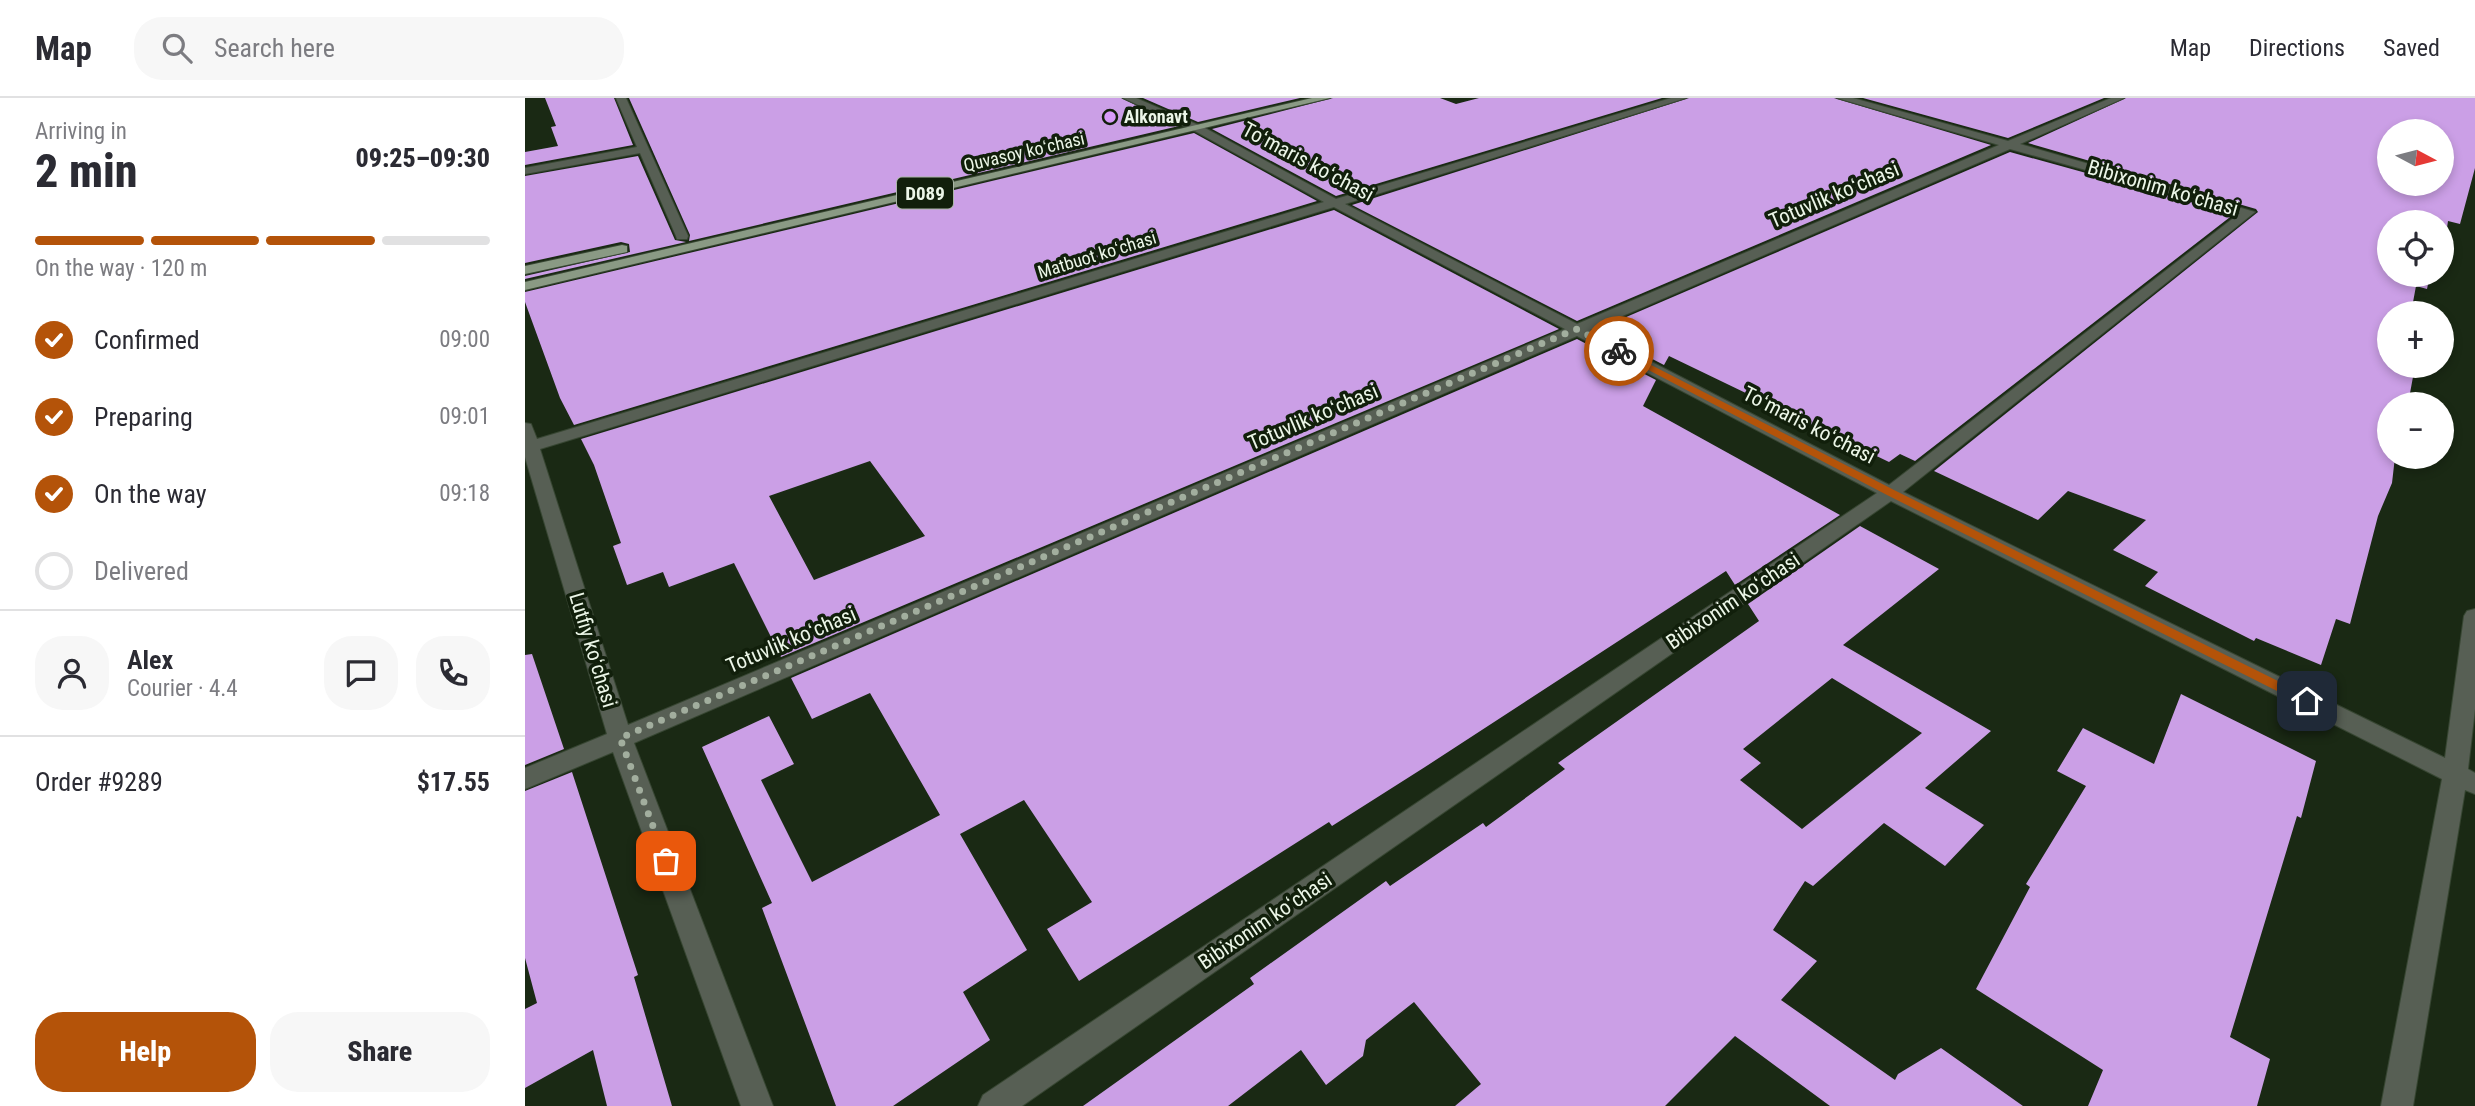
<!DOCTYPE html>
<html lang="en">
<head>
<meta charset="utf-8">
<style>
	body { margin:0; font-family:"Roboto Condensed",sans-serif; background:#f7f7f7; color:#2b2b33; height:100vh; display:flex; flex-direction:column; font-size:26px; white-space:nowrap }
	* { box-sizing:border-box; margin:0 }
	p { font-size:23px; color:#7c7c81 }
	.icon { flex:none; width:38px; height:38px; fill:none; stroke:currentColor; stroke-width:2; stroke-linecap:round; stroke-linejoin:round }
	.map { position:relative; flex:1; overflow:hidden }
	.sheet { display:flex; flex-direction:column; background:#fff; width:525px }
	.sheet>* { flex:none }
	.needle { width:46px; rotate:97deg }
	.buttons { position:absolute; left:1852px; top:21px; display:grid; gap:14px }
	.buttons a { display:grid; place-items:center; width:77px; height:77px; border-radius:50%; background:#fff; box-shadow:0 4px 10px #0003; font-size:35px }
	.pin { position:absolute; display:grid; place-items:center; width:60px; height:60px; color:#fff; margin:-30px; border-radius:14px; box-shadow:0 4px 10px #0006 }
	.courier { position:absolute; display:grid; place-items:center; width:70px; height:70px; margin:-35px; border:5px solid #b45309; border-radius:50%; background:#fff; color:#222; box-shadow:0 2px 9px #0007 }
	.overview em { font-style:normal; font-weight:800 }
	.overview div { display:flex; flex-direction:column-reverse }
	.overview { display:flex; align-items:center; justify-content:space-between; height:119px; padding:0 35px }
	h1 { font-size:46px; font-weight:800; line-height:52px }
	.bar { display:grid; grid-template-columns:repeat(4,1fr); gap:10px 7px; align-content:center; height:84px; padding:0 35px }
	.bar i { height:9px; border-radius:5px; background:#e1e1e2 }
	.bar .on { background:#b45309 }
	.bar p { grid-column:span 4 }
	.line { display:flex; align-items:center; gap:18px; padding:0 35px; border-top:2px solid #e1e1e2 }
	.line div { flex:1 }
	.round { display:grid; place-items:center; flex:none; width:74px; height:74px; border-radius:28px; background:#f7f7f7 }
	ol { padding:0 35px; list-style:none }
	li { display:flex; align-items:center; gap:21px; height:77px }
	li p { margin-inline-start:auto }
	li .icon { padding:7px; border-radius:50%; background:#b45309; color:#fff; stroke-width:4 }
	li:last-child { color:#7c7c81 }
	li i { width:38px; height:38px; border:4px solid #e1e1e2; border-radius:50% }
	.button { display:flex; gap:14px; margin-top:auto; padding:14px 35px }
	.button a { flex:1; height:80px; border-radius:28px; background:#b45309; color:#fff; font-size:28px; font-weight:800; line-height:80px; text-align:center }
	.button a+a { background:#f7f7f7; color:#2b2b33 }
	header { display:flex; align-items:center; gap:42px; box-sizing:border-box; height:98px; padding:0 35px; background:#fff; border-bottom:2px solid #e1e1e2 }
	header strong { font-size:33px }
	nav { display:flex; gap:38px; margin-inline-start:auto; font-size:24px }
	.search { width:490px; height:63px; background:#f7f7f7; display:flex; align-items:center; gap:18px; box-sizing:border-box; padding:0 24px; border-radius:28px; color:#7c7c81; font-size:26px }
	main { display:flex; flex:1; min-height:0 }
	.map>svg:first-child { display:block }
	.building { fill:#cb9fe6; fill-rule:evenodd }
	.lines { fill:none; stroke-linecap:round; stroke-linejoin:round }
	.minor-casing { stroke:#374632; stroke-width:2 }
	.major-casing { stroke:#374632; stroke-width:2 }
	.minor { fill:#575f54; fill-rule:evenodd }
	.major { fill:#8a9a84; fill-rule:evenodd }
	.route { fill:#b45309 }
	.done { stroke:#a2ae9e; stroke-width:7; stroke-dasharray:0 12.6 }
	.poi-dot { fill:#d79bf9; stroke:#111f0b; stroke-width:2.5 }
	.labels { text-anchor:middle; stroke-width:7; stroke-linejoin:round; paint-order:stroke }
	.far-poi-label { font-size:18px; font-weight:bold; fill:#ecf6e8; stroke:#111f0b; text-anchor:start }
	.far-street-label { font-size:18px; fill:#ecf6e8; stroke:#111f0b }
	.shield { fill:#111f0b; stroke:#aab6a6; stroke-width:2 }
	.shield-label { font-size:19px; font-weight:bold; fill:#ecf6e8 }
	.street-label { font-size:21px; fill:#ecf6e8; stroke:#111f0b }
</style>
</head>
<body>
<header>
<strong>Map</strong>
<div class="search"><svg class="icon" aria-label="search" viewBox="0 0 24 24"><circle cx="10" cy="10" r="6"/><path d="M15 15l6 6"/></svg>Search here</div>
<nav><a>Map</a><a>Directions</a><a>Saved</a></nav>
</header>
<main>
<section class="sheet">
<div class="overview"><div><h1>2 min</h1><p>Arriving in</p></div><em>09:25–09:30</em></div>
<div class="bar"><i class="on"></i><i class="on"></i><i class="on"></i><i></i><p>On the way · 120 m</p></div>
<ol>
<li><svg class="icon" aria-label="check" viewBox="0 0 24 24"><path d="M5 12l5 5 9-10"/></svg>Confirmed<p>09:00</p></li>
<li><svg class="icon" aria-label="check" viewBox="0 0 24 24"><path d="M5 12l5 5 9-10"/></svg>Preparing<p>09:01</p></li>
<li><svg class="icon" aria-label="check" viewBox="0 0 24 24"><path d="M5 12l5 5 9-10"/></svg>On the way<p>09:18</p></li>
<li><i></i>Delivered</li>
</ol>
<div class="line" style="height:126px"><a class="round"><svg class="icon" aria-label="person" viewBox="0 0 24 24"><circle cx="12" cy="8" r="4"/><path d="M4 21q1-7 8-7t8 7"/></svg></a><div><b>Alex</b><p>Courier · 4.4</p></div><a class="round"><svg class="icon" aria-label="chat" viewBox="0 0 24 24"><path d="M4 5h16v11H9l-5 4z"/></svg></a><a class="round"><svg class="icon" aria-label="phone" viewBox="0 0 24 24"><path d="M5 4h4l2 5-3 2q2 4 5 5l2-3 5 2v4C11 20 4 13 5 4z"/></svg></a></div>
<div class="line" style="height:91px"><div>Order #9289</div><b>$17.55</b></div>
<div class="button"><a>Help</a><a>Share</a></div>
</section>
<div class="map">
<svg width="1950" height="1008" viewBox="0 0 1950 1008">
	<rect width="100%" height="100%" fill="#1a2914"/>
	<path class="building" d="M 20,0 L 89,0 L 108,47 L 0,67 L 0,54 L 33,48 L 26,29 L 31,28 Z
		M 104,0 L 596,0 L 654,28 L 164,143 L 165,137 Z
		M 618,0 L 775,0 L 673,24 Z
		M 808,0 L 915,0 L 931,6 L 954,0 L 1137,0 L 811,98 L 687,31 Z
		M 1164,0 L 1309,0 L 1466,47 L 1052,223 L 827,107 Z
		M 1338,0 L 1579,0 L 1483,40 Z
		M 1601,0 L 1950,0 L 1950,70 L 1935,126 L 1923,123 L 1919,150 L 1916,149 L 1916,124 L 1864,124 L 1864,177 L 1905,177 L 1902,191 L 1891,188 L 1886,215 L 1864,215 L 1864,268 L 1890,268 L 1883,306 L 1864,306 L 1864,359 L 1870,359 L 1867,385 L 1853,418 L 1825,526 L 1811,521 L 1796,567 L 1731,540 L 1729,543 L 1620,488 L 1633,474 L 1588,452 L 1621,422 L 1543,393 L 1513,422 L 1409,373 L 1733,114 L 1731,111 L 1503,45 ZM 1864,33 L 1916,33 L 1916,86 L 1864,86 Z
		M 669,35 L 792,103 L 49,327 L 35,300 L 0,204 L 0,194 Z
		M 1485,54 L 1709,116 L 1390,363 L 1375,356 L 1364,364 L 1144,258 L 1139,267 L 1071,232 Z
		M 113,58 L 150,142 L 161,144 L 0,181 L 0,178 L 105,154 L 104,146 L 96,144 L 0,165 L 0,78 Z
		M 809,112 L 1034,231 L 256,559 L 209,465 L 144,489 L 138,474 L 102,487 L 88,448 L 96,445 L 69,367 L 56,341 ZM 345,363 L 400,438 L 289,482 L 244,398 Z
		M 1052,241 L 1131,282 L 1118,308 L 1315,417 L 1210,487 L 1201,473 L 900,669 L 807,728 L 804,724 L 554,883 L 522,831 L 567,804 L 499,702 L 435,736 L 502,852 L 438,894 L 465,942 L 368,1008 L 311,1008 L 237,810 L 247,805 L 177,649 L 244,618 L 269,666 L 236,682 L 287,784 L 415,717 L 345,595 L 287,621 L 266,580 Z
		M 1335,428 L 1414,471 L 1318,547 L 1466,633 L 1400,690 L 1459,727 L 1420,768 L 1359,725 L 1288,788 L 1280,783 L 1248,832 L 1292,863 L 1256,902 L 1370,982 L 1373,976 L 1416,950 L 1498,1008 L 1305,1008 L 1210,938 L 1140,1008 L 930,1008 L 956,986 L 889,904 L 841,942 L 838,958 L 801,987 L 776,952 L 703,1008 L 558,1008 L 729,886 L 725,880 L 861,783 L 865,788 L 958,725 L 961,729 L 1040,671 L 1033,665 L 1234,523 L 1223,506 ZM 1307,580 L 1397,635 L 1277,731 L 1215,682 L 1236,665 L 1218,651 Z
		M 7,556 L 39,651 L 0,667 L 0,557 Z
		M 1656,596 L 1791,663 L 1776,720 L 1772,718 L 1705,939 L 1745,961 L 1732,1008 L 1563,1008 L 1578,972 L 1451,891 L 1505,789 L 1501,786 L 1561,688 L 1532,673 L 1558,630 L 1629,666 Z
		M 47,674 L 113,877 L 109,879 L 147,1008 L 82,1008 L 68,952 L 0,990 L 0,911 L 12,905 L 0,860 L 0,693 Z"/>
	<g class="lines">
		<g class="minor-casing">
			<path id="minor" d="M 91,0 L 101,0 L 163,138 L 162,141 L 152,141 L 151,138 L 115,55 L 0,76 L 0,70 L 112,49 Z
				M 598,0 L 611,0 L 678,29 L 811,101 L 1146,0 L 1161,0 L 820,106 L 1052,226 L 1474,47 L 1312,0 L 1328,0 L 1483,43 L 1586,0 L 1599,0 L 1495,46 L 1730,114 L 1378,394 L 1920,660 L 1939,518 L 1942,513 L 1950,511 L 1950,611 L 1943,671 L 1950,675 L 1950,696 L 1940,692 L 1888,1008 L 1856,1008 L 1917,681 L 1366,403 L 497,1008 L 453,1008 L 458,997 L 1352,395 L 1052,238 L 109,645 L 248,1008 L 216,1008 L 88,654 L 0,691 L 0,670 L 82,636 L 0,359 L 0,325 L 6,326 L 12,341 L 799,104 L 670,33 ZM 1485,51 L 1715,115 L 1364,387 L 1065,232 ZM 809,109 L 1040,231 L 103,627 L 15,351 Z"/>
		</g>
		<g class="major-casing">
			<path id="major" d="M 787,0 L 805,0 L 0,192 L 0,184 Z
				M 97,147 L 102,148 L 102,154 L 0,176 L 0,168 Z"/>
		</g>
		<use href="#minor" class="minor"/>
		<use href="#major" class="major"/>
	</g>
	<path class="route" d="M 1091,252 L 1097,252 L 1369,392 L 1787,600 L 1789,603 L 1787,606 L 1778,606 L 1362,397 L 1091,255 Z"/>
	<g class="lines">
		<path class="done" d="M 141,763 L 95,640 L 1051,231 L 1094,253"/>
	</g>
	<circle class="poi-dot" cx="585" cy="19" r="7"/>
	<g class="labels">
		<g class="far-poi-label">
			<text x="599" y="25">Alkonavt</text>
		</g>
		<g class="far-street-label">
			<text transform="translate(499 54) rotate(-13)" y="6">Quvasoy koʻchasi</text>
			<text transform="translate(572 157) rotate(-17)" y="6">Matbuot koʻchasi</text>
		</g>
		<rect class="shield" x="372" y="79.5" width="56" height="31" rx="5"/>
		<g class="shield-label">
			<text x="400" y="102">D089</text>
		</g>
		<g class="street-label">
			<text transform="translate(783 64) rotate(28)" y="7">Toʻmaris koʻchasi</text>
			<text transform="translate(1638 90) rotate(16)" y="7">Bibixonim koʻchasi</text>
			<text transform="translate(1309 97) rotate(-23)" y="7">Totuvlik koʻchasi</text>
			<text transform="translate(788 319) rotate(-23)" y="7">Totuvlik koʻchasi</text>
			<text transform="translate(1284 327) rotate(27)" y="7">Toʻmaris koʻchasi</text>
			<text transform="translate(1208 503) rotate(-34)" y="7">Bibixonim koʻchasi</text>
			<text transform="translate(266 542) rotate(-23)" y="7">Totuvlik koʻchasi</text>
			<text transform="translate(68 552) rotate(73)" y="7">Lutfiy koʻchasi</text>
			<text transform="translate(740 823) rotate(-34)" y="7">Bibixonim koʻchasi</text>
		</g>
	</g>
</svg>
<div class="buttons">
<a><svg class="needle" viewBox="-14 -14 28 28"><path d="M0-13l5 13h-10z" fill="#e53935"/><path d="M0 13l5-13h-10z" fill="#7c7c81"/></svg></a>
<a><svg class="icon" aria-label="locate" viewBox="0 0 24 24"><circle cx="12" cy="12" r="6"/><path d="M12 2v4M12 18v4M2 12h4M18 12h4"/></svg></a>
<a>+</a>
<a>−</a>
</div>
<div class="pin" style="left:141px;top:763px;background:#ea580c"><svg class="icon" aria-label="bag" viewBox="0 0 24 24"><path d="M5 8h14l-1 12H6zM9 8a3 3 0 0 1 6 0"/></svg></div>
<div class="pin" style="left:1782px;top:603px;background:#1f2937"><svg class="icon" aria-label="home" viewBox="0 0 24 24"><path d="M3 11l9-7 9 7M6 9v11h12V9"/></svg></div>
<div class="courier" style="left:1094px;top:253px"><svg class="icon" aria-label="bike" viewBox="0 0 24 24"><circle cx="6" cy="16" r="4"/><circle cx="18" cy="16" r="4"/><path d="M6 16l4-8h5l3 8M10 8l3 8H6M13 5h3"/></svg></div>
</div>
</main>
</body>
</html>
